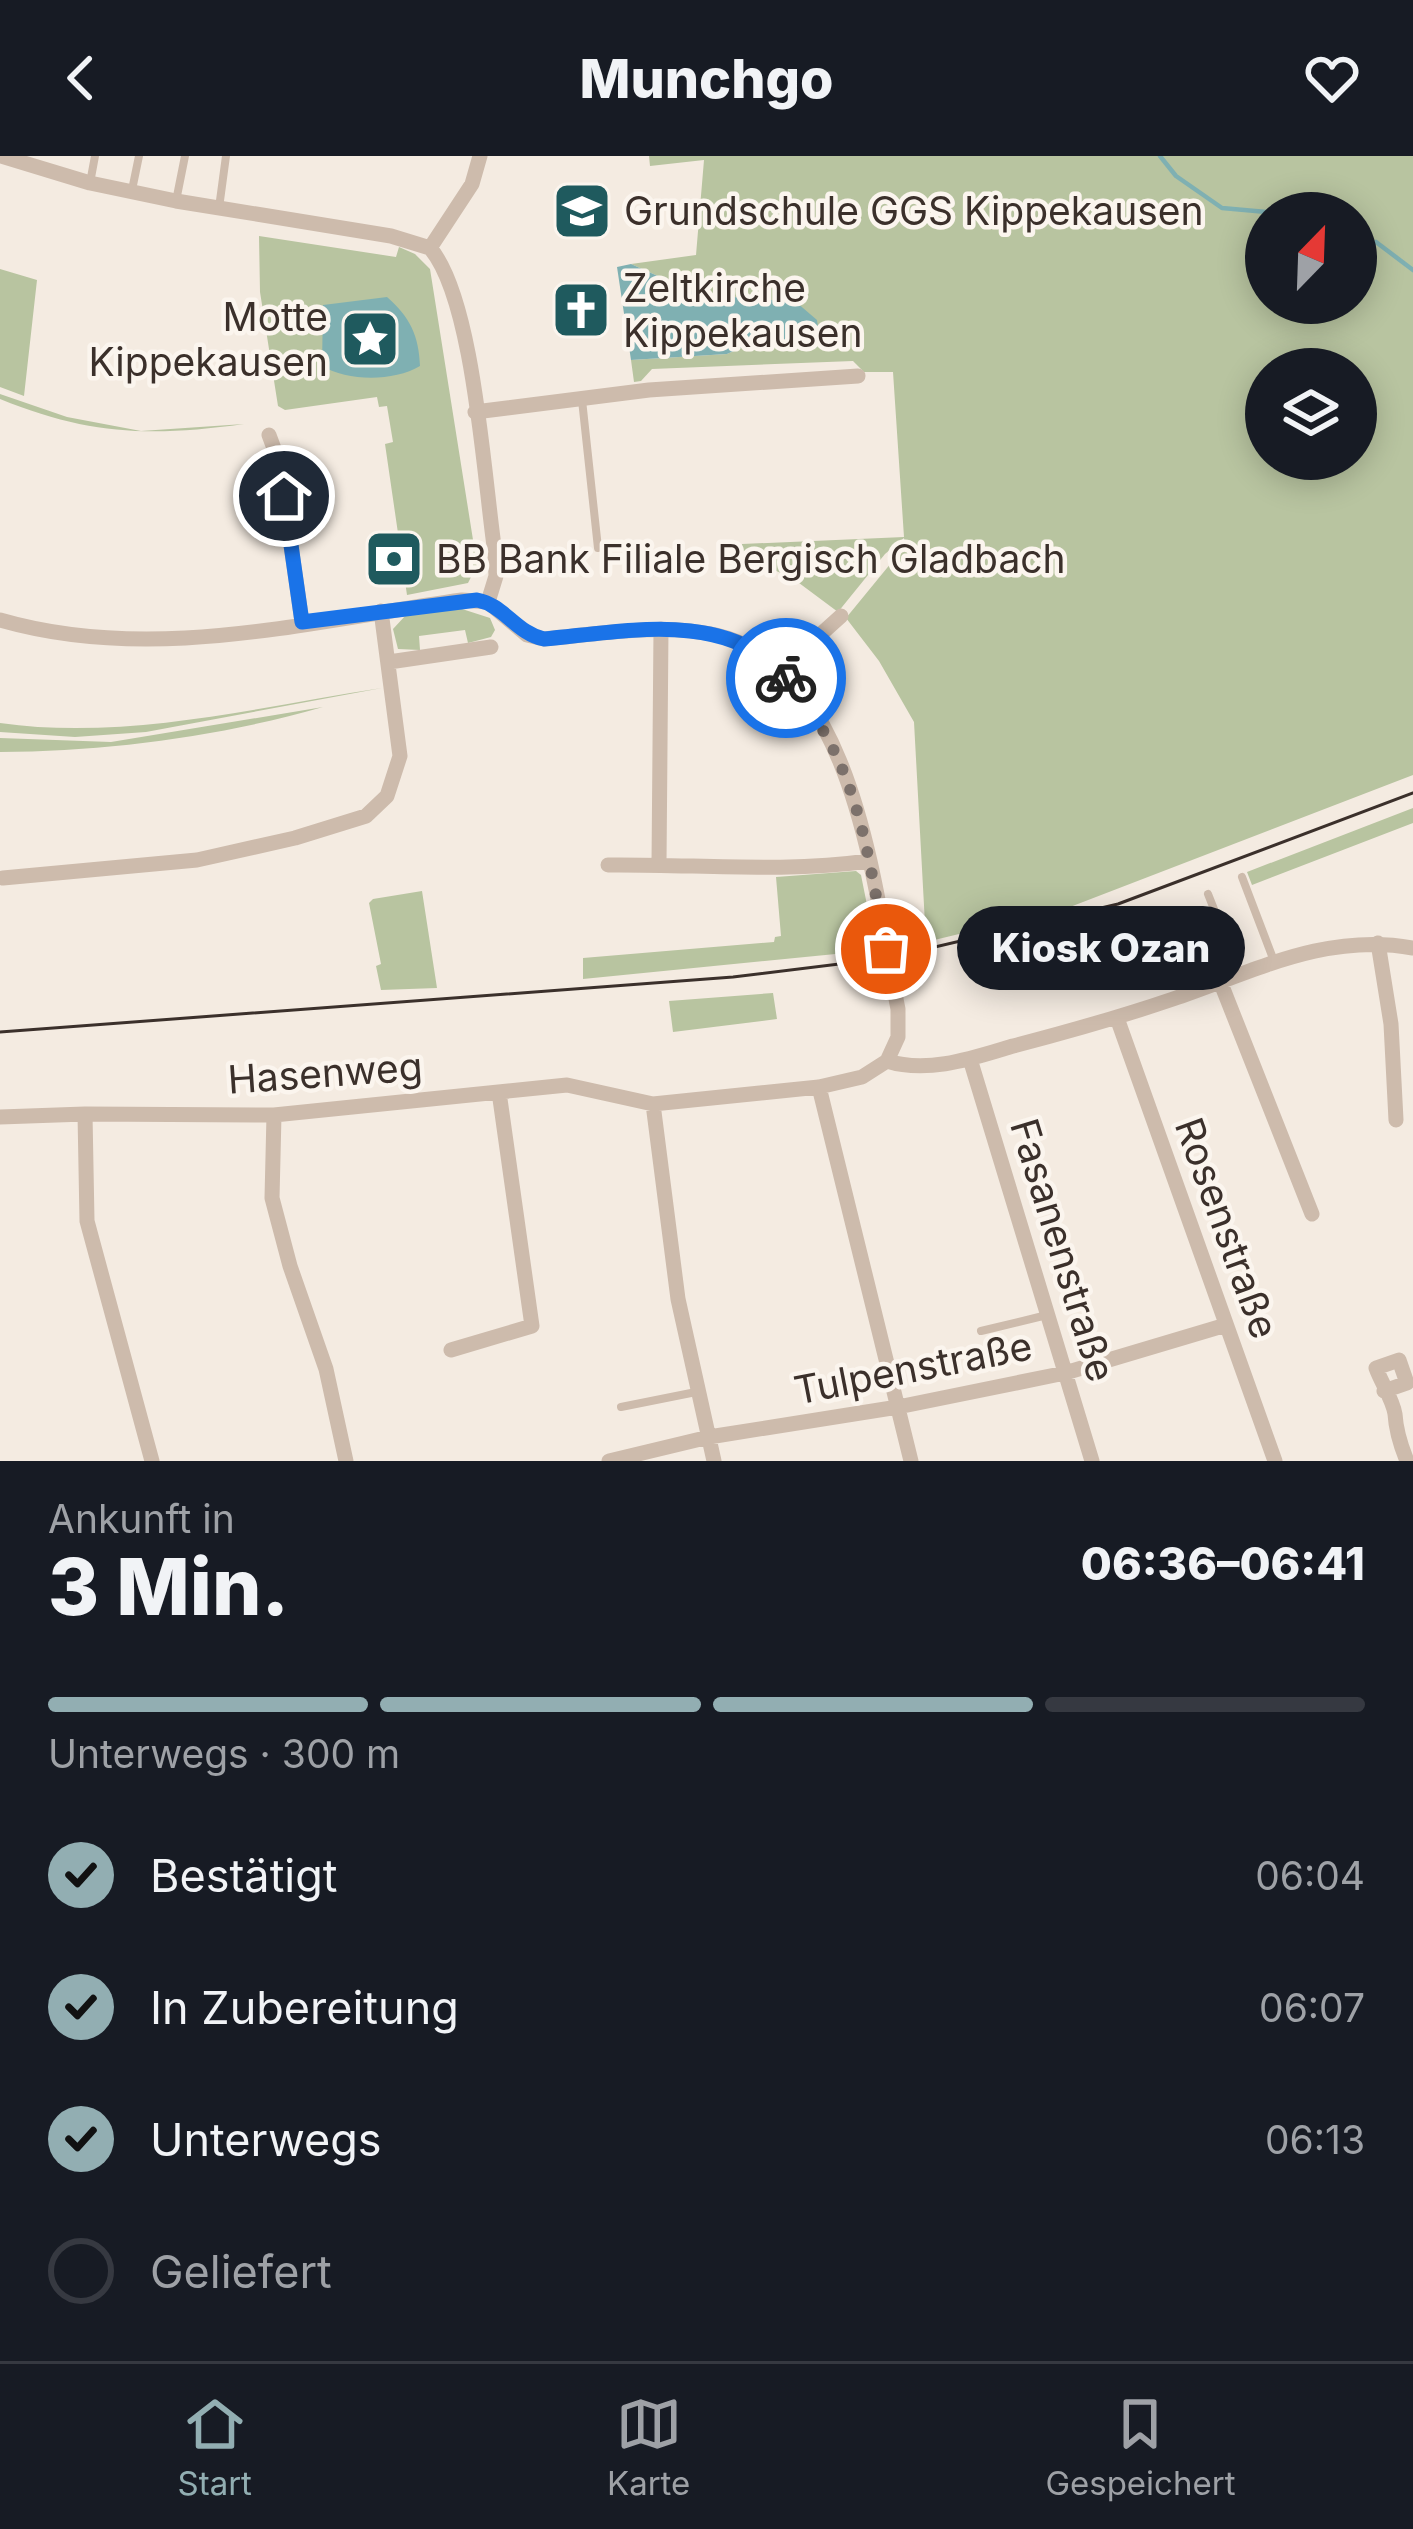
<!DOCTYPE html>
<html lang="de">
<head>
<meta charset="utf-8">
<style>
	body { margin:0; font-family:Inter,sans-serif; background:#20242c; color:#f1f3f6; height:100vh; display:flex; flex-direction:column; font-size:45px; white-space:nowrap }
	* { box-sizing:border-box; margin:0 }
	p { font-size:39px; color:#9ea1a6 }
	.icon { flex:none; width:66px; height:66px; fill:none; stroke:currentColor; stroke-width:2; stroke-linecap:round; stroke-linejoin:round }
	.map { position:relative; height:1305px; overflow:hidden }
	.side { display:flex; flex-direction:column; background:#171b24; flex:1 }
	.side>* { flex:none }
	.needle { width:78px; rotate:23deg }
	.buttons { position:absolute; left:1245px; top:36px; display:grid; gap:24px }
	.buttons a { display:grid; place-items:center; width:132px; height:132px; border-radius:50%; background:#171b24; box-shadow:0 6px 30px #0003; font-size:60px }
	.pin { position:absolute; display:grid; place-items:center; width:102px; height:102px; color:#fff; margin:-51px; border:6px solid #fff; border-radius:50%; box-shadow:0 3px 12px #0007 }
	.courier { position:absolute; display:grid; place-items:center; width:120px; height:120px; margin:-60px; border:9px solid #1a73e8; border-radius:50%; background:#fff; color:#222; box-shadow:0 3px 15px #0007 }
	.bubble { position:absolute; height:84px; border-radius:42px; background:#171b24; box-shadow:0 6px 30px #0003; font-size:39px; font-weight:800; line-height:84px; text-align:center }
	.summary em { font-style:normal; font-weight:800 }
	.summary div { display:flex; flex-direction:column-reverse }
	.summary { display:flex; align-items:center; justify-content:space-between; height:204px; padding:0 48px }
	h1 { font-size:78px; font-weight:800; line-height:90px }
	.bar { display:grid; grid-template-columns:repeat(4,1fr); gap:18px 12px; align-content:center; height:144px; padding:0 48px }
	.bar i { height:15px; border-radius:9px; background:#363941 }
	.bar .selected { background:#92aeb2 }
	.bar p { grid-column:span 4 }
	ol { padding:0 48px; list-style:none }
	li { display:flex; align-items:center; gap:36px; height:132px }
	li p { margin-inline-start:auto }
	li .icon { padding:12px; border-radius:50%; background:#92aeb2; color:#111; stroke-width:4 }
	li:last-child { color:#9ea1a6 }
	li i { width:66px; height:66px; border:6px solid #363941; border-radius:50% }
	header { display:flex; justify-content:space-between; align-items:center; height:156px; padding:0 48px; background:#171b24; font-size:54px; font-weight:800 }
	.menu { display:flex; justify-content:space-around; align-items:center; height:168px; border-top:3px solid #363941; background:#171b24; font-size:33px; color:#9ea1a6 }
	.menu a { display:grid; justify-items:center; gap:6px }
	.menu .selected { color:#92aeb2 }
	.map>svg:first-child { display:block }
	.green { fill:#b8c4a0; fill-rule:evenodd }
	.water { fill:#7fb0b2; fill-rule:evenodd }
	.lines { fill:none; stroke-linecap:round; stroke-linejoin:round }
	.stream { stroke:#7fb0b2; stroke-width:4.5 }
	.service { stroke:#cdbbac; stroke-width:8 }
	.minor { stroke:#cdbbac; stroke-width:15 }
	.tram { stroke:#3b302b; stroke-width:3 }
	.done { stroke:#7c716b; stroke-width:12; stroke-dasharray:0 21.6 }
	.route { stroke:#1a73e8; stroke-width:15 }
	.labels { text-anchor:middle; stroke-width:9; stroke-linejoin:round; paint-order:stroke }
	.poi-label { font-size:39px; fill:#3b302b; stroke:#fbf5ee; text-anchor:start }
	.street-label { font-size:39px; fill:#3b302b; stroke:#fbf5ee }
</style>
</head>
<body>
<header><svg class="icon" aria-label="back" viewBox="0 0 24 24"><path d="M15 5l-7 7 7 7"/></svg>Munchgo<svg class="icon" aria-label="heart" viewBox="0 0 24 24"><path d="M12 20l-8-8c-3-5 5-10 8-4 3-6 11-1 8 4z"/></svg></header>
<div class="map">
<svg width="1413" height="1305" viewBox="0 0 1413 1305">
	<rect width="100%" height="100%" fill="#f4ebe1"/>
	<path class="green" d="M 649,0 L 1413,0 L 1413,619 L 1070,751 L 926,786 L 914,566 L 879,505 L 846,462 L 905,390 L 904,382 L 885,398 L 838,456 L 791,421 L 739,400 L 742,388 L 904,381 L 893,216 L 864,216 L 853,205 L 652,213 L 641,225 L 634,226 L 631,204 L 727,198 L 768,180 L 784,181 L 796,146 L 698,138 L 631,108 L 696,99 L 704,4 L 650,10 ZM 1266,57 L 1356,57 L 1356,147 L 1266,147 ZM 1266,213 L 1356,213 L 1356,303 L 1266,303 Z
		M 259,80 L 396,101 L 399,91 L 415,98 L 430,113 L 477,409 L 468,427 L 407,439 L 385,288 L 393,286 L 387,250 L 379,251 L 377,241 L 285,254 L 278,250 L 260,136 Z
		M 0,113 L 37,124 L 24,240 L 0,231 Z
		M 0,238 L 67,261 L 141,275 L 244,268 C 151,281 88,279 0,243 Z
		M 459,452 L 490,462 L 495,474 L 491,481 L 468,487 L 465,474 L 419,480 L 420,494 L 398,493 L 393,473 L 406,459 Z
		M 382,532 L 146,576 L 75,581 L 0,576 L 0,567 C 126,585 257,551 382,532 Z
		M 323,551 C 218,581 109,595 0,596 L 0,582 L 111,586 Z
		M 1413,652 L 1413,667 L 1252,729 L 1247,716 Z
		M 856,715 L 861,719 L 876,794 L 583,823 L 583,802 L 774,786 L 775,781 L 781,780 L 776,721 Z
		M 422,735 L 437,832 L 381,834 L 376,810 L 381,808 L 369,747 L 373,743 Z
		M 773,837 L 777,863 L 673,876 L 669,845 Z"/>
	<path class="water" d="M 631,108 L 698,138 L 796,146 L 817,164 L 820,186 L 816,192 L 768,180 L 727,198 L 631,204 L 617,111 Z
		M 387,141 C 410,161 419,180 420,210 C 393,226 347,225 322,210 L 323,149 ZM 391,161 L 395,203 L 349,207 L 346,163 Z"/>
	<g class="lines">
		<path class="stream" d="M 1160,0 L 1176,20 L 1222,52 L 1277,57
			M 1356,75 L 1361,78
			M 1376,86 L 1413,114"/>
		<path class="service" d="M 90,27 L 95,0
			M 132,34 L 139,0
			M 176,45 L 185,0
			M 219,52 L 226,0
			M 582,244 L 598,392
			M 1242,721 L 1274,805
			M 1208,738 L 1240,819
			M 981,1175 L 1047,1159
			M 621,1251 L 696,1236"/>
		<path class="minor" d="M 1,0 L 90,27 L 176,45 L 391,80 L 430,92
			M 480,0 L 472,28 L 430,92 C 474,143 484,324 495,397 L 496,420 L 488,446
			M 475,256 L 649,234 L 858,220
			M 269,279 L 279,306 L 302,466
			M 488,446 L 527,479 L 544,483 C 600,478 660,467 716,479 C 856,510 875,740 898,853 L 898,881 L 887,905
			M 0,464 C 152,508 310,465 462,444 L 488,446
			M 389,506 L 491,491
			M 780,515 L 841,460
			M 659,708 L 661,473
			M 608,709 C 696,708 782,717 869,705
			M 3,722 L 197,704 L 295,682 L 366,660 L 387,640 L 400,600 L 381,455
			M 1378,787 L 1391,868 L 1396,964
			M 1220,825 L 1312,1058
			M 1117,862 L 1275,1305
			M 970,903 L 1092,1305
			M 819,931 L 911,1305
			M 653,948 L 678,1143 L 714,1305
			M 85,958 L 87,1065 L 152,1305
			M 274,959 L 272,1042 L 290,1110 L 326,1213 L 346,1305
			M 0,961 L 85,958 L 274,959 L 567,929 L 653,948 L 819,931 L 862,921 L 887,905 C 928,918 973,902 1013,890 C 1067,876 1120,861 1173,843 C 1253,816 1326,776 1413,792
			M 451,1194 L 532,1170 L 499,936
			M 1384,1235 L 1407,1227 L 1399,1204 L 1376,1212 C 1381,1226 1393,1244 1395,1258 C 1396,1275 1400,1288 1407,1305
			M 609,1305 L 709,1281 L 898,1251 L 1065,1217 L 1226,1169"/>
		<path class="tram" d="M 0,876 L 733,821 L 888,802 L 1118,748 L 1413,637"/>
	</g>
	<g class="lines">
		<path class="done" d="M 786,522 C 859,609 865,686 886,793"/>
		<path class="route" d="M 284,340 L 302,466 L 477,444 C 504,449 516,477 544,483 C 622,476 729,452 786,522"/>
	</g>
	<defs>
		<g id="school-square" transform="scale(3)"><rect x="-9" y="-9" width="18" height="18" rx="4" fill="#1f5a5e" stroke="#fbf5ee"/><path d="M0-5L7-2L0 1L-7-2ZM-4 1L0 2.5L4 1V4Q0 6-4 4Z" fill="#fff"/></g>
		<g id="church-square" transform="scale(3)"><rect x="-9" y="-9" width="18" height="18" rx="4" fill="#1f5a5e" stroke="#fbf5ee"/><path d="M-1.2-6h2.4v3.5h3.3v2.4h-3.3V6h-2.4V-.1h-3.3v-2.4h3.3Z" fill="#fff"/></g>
		<g id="sight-square" transform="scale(3)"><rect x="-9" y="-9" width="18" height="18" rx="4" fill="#1f5a5e" stroke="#fbf5ee"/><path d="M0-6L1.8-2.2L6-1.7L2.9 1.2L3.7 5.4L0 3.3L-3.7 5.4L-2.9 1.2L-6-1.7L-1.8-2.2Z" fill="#fff"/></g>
		<g id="bank-square" transform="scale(3)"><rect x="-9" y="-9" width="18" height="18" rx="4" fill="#1f5a5e" stroke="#fbf5ee"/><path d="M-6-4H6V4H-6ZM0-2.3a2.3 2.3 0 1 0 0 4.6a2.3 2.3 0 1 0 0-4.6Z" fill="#fff"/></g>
	</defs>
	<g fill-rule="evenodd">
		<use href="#school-square" x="582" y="55"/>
		<use href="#church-square" x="581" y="154"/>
		<use href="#sight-square" x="370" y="183"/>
		<use href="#bank-square" x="394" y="403"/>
	</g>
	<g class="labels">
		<g class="poi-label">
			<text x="624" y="69">Grundschule GGS Kippekausen</text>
			<text x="623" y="146">Zeltkirche<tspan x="623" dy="45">Kippekausen</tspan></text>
			<text x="328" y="175" text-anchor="end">Motte<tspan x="328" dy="45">Kippekausen</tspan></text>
			<text x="436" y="417">BB Bank Filiale Bergisch Gladbach</text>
		</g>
		<g class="street-label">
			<text transform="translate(325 917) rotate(-4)" y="14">Hasenweg</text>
			<text transform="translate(1227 1072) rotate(70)" y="14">Rosenstraße</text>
			<text transform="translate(1063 1094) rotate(73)" y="14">Fasanenstraße</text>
			<text transform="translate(913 1212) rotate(-11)" y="14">Tulpenstraße</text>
		</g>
	</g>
</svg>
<div class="buttons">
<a><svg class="needle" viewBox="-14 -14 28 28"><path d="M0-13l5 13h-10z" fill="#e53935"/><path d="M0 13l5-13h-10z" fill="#9ea1a6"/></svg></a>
<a><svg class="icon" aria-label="layers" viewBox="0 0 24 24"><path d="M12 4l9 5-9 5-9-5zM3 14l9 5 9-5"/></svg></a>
</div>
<div class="pin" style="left:886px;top:793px;background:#ea580c"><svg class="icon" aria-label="bag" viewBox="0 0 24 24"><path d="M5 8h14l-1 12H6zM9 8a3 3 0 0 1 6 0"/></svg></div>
<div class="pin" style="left:284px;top:340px;background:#1f2937"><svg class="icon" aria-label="home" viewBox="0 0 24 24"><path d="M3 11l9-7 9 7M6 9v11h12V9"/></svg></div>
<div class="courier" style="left:786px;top:522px"><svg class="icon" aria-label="bike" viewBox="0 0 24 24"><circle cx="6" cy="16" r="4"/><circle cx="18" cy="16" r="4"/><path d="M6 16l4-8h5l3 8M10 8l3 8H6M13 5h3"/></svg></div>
<div class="bubble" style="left:957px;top:750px;width:288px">Kiosk Ozan</div>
</div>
<section class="side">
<div class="summary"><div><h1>3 Min.</h1><p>Ankunft in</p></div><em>06:36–06:41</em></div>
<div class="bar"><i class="selected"></i><i class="selected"></i><i class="selected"></i><i></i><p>Unterwegs · 300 m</p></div>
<ol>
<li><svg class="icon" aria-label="check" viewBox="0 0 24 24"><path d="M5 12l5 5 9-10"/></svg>Bestätigt<p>06:04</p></li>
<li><svg class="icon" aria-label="check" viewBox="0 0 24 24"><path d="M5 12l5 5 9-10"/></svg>In Zubereitung<p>06:07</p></li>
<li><svg class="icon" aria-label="check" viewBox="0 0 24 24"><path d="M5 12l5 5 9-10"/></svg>Unterwegs<p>06:13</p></li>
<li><i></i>Geliefert</li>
</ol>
</section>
<nav class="menu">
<a class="selected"><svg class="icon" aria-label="home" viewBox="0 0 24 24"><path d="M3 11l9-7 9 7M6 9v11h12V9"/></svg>Start</a>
<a><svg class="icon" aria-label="map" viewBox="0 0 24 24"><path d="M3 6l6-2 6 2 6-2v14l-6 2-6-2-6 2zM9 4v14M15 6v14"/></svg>Karte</a>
<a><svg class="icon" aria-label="saved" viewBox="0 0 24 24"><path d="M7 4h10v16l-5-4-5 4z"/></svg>Gespeichert</a>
</nav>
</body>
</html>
